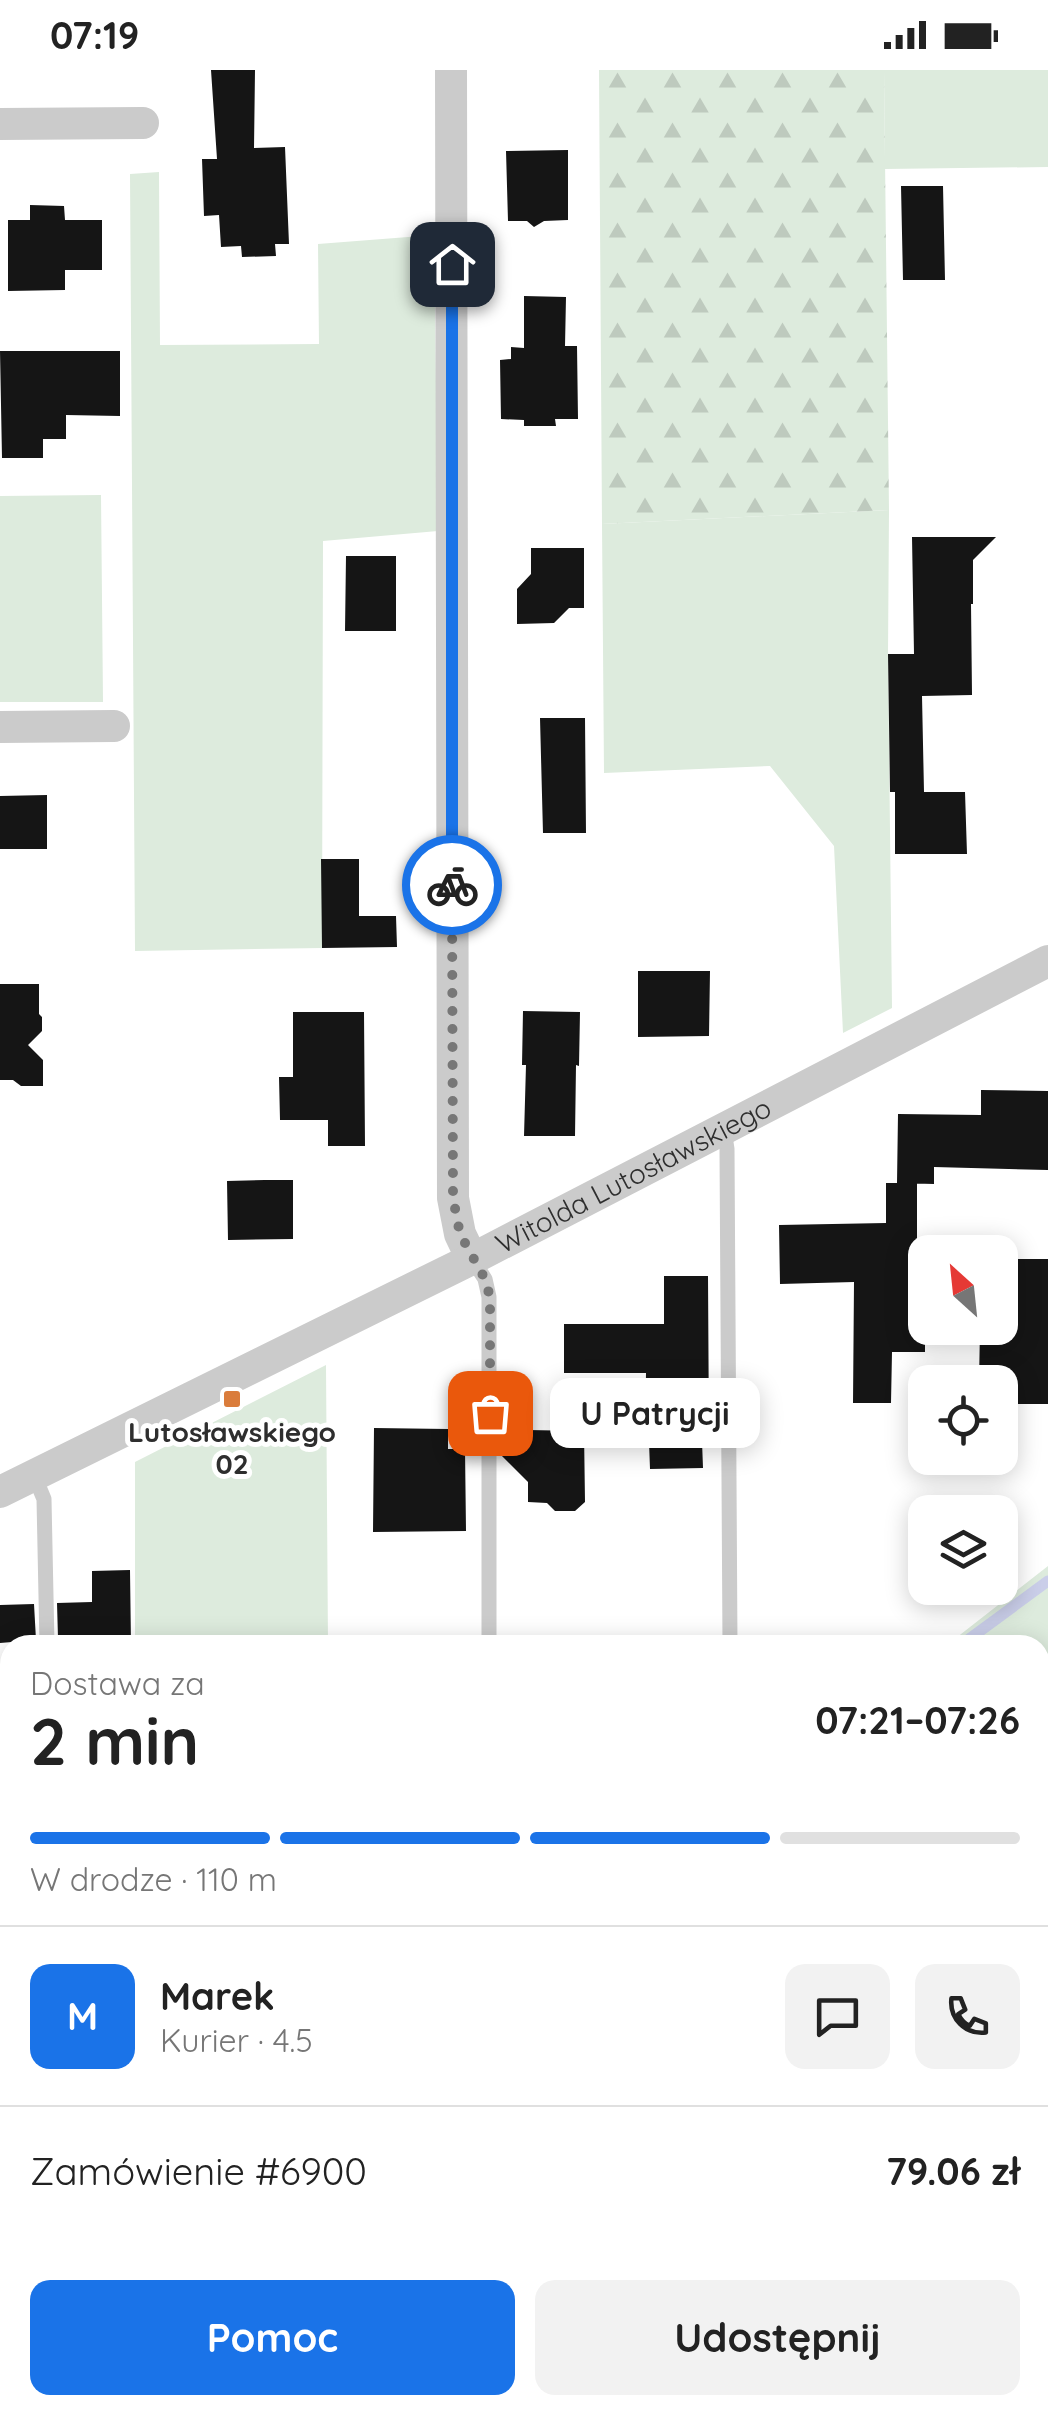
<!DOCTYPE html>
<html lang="pl">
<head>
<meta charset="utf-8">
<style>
	body { margin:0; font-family:Quicksand,sans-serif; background:#f2f2f2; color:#222; height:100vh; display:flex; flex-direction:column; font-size:38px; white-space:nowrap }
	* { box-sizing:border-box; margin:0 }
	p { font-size:32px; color:#767676 }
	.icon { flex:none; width:55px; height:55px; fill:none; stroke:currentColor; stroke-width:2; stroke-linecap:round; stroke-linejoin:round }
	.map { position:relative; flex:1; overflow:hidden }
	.panel { position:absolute; left:0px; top:1565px; width:1050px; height:780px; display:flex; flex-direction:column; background:#fff; border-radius:30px 30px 0 0; box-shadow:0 5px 25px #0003 }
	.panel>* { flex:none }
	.needle { width:65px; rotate:333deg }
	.buttons { position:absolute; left:908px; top:1165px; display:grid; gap:20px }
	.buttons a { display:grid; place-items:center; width:110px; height:110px; border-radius:20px; background:#fff; box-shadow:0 5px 25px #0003; font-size:50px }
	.pin { position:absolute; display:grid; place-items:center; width:85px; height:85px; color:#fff; margin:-42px; border-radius:20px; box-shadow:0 5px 15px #0006 }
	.courier { position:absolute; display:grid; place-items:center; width:100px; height:100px; margin:-50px; border:8px solid #1a73e8; border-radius:50%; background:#fff; color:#222; box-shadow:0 2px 12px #0007 }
	.bubble { position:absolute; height:70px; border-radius:20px; background:#fff; box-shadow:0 5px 25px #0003; font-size:32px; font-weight:700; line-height:70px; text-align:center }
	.summary em { font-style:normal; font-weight:700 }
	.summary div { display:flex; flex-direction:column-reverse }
	.summary { display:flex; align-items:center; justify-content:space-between; height:170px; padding:0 30px }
	h1 { font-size:65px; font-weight:700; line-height:75px }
	.bar { display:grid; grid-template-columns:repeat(4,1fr); gap:15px 10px; align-content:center; height:120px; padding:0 30px }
	.bar i { height:12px; border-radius:8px; background:#e0e0e0 }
	.bar .selected { background:#1a73e8 }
	.bar p { grid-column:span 4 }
	.line { display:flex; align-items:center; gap:25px; padding:0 30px; border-top:2px solid #e0e0e0 }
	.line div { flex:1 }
	.round { display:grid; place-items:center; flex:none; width:105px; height:105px; border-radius:20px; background:#f2f2f2 }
	.primary-button { display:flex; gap:20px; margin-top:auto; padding:20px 30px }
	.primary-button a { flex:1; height:115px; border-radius:20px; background:#1a73e8; color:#fff; font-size:40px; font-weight:700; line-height:115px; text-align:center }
	.primary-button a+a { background:#f2f2f2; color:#222 }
	.status { display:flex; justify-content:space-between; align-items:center; height:70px; padding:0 50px; background:#fff; direction:ltr }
	.status svg { height:28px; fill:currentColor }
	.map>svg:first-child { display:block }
	.grass { fill:#ddebdd }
	.forest { fill:url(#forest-firs) }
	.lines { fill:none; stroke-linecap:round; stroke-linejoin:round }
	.stream { stroke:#cacee9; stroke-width:11 }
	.building { fill:#151515 }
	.lane { stroke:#cbcbcb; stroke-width:15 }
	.street { stroke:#cbcbcb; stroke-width:32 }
	.done { stroke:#777; stroke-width:10; stroke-dasharray:0 18 }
	.route { stroke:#1a73e8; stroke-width:12 }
	.poi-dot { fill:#da7c3b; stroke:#fff; stroke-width:4 }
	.labels { text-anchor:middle; stroke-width:10; stroke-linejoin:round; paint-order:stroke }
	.street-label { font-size:28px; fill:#2e2e2e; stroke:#fff }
	.poi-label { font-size:28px; font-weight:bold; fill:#2e2e2e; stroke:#fff }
</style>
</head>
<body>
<div class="status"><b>07:19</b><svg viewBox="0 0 49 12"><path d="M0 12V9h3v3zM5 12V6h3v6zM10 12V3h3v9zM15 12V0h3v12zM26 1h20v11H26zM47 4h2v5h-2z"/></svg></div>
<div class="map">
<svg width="1048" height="2345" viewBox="0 0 1048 2345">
	<defs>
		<pattern id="forest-firs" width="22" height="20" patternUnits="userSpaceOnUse" patternTransform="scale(2.5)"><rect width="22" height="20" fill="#ddebdd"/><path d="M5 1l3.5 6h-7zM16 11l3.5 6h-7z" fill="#becabe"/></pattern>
	</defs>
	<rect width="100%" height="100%" fill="#fff"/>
	<path class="grass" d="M 884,0 L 1048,0 L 1048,97 L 885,99 Z
		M 159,102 L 160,275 L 319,274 L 318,174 L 434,165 L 438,461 L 323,471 L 322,878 L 135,881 L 130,104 Z
		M 101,425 L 103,632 L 0,632 L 0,426 Z
		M 889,440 L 888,584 L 892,938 L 843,963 L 834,776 L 770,696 L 604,703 L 602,454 Z
		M 326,1295 L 328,1575 L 135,1575 L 135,1392 Z
		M 1048,1496 L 1048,2345 L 748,2345 L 748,2335 L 1040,2335 L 1040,1575 L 947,1575 Z
		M 10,2157 L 10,2270 L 0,2273 L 0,2163 Z
		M 100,2335 L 333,2335 L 333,2345 L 100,2345 Z"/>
	<path class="forest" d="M 599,0 L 884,0 L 889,440 L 602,454 Z
		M 10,2270 L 10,2335 L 100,2335 L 100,2345 L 0,2345 L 0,2273 Z"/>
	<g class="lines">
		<path class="stream" d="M 961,1575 L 1048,1511
			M 0,2178 L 10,2173"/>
	</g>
	<path class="building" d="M 211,0 L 255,0 L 254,78 L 285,77 L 289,174 L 275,174 L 276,186 L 242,187 L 241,176 L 221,177 L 219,145 L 204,146 L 202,89 L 217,89 Z
		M 568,80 L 568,150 L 544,151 L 534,157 L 527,151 L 508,151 L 506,81 Z
		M 901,116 L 943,116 L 945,210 L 903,210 Z
		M 30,135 L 64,136 L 65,150 L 102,150 L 102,200 L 65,200 L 65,220 L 8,221 L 8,150 L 30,150 Z
		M 524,226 L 566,227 L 565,276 L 577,276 L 578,349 L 555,349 L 556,356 L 524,356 L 524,350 L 501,349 L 500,290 L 511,289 L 511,277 L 524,278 Z
		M 0,281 L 120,281 L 120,346 L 66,345 L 66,369 L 43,369 L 43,388 L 2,388 Z
		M 912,467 L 996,467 L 973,490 L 973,534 L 971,534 L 972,625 L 922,626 L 924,722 L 890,722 L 888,584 L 914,584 Z
		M 531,478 L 584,478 L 584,538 L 569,538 L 554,553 L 517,554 L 517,519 L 531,504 Z
		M 346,486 L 396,486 L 396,561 L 345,561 Z
		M 540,648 L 585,648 L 586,763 L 543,763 Z
		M 895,722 L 965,722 L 967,784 L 895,784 Z
		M 47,725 L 47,779 L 0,779 L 0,726 Z
		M 321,789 L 359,789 L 359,846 L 396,846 L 397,877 L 322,878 Z
		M 638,901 L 710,901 L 709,966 L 638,967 Z
		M 0,914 L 39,914 L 39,944 L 42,947 L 42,961 L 28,975 L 43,990 L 43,1016 L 21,1016 L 13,1010 L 0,1010 Z
		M 523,941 L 580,942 L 579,996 L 576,995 L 575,1066 L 524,1066 L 526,995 L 522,995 Z
		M 293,942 L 364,942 L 365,1076 L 328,1076 L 328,1050 L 280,1050 L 279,1007 L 293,1007 Z
		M 981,1020 L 1048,1021 L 1048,1100 L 934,1097 L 934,1114 L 897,1113 L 898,1044 L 981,1045 Z
		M 265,1110 L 293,1110 L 293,1169 L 228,1170 L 227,1111 Z
		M 886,1113 L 917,1113 L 917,1176 L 925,1176 L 925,1282 L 892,1282 L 891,1333 L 853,1333 L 854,1212 L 780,1214 L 779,1155 L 886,1153 Z
		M 1000,1189 L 1048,1189 L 1048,1334 L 1000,1334 L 1000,1312 L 979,1312 L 980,1258 L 1000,1258 Z
		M 664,1206 L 708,1206 L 709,1371 L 702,1371 L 703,1398 L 650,1399 L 649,1372 L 645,1372 L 646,1303 L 564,1303 L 564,1254 L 664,1254 Z
		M 374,1358 L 448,1359 L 448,1379 L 465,1379 L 466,1461 L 373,1462 Z
		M 527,1360 L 584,1361 L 585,1432 L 575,1441 L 555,1441 L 547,1433 L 528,1432 L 528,1412 L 500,1384 L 500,1379 L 519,1379 L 519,1372 L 527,1373 Z
		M 130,1500 L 131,1575 L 85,1575 L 85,1566 L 58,1568 L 57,1533 L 92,1532 L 92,1501 Z
		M 34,1534 L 36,1570 L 0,1573 L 0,1535 Z"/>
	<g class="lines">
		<path class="lane" d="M 724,1060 L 727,1079 L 730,1575
			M 472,1189 L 485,1209 L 489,1227 L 489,1575
			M 34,1405 L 44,1429 L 47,1575
			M 592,2335 L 599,2341 L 599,2345
			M 736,2335 L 736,2345"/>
		<g class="street">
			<path d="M 451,0 L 453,1128 L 460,1164 L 472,1189"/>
			<path d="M 0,54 L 143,53"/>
			<path d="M 0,657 L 114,656"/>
			<path id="s1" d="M 0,1422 L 472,1189 L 1048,891"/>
		</g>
	</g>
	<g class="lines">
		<path class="done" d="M 452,815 L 453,1128 L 460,1164 L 485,1209 L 490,1227 L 490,1343"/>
		<path class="route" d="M 452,194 L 452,815"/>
	</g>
	<rect class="poi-dot" x="222" y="1319" width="20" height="20" rx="5"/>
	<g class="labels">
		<g class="street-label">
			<text dy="10" stroke="none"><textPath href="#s1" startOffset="708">Witolda Lutosławskiego</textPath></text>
		</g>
		<g class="poi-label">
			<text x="232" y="1372">Lutosławskiego<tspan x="232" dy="32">02</tspan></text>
		</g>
	</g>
</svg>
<div class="buttons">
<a><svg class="needle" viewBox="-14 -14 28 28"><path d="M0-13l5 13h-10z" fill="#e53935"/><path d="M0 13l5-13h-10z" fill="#767676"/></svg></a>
<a><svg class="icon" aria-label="locate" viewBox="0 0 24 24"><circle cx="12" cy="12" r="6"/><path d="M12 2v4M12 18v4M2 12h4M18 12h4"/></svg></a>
<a><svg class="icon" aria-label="layers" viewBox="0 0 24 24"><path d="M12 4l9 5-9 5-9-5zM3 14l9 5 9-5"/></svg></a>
</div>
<div class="pin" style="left:490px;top:1343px;background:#ea580c"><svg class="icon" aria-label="bag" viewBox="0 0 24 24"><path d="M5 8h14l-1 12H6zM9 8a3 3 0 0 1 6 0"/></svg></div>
<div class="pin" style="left:452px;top:194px;background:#1f2937"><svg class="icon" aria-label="home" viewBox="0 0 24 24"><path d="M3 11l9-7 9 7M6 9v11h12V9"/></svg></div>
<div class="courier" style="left:452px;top:815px"><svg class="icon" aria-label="bike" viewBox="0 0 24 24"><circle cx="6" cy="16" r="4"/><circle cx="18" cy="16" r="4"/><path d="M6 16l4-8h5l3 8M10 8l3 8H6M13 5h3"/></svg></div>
<div class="bubble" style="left:550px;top:1308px;width:210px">U Patrycji</div>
<section class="panel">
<div class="summary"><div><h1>2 min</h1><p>Dostawa za</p></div><em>07:21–07:26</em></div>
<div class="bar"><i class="selected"></i><i class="selected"></i><i class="selected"></i><i></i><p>W drodze · 110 m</p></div>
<div class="line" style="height:180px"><b class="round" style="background:#1a73e8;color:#fff">M</b><div><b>Marek</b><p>Kurier · 4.5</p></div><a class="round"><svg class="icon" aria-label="chat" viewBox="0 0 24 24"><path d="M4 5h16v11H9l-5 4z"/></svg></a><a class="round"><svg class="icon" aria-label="phone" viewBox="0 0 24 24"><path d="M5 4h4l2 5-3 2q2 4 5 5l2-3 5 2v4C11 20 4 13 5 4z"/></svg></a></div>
<div class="line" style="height:130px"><div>Zamówienie #6900</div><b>79.06 zł</b></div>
<div class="primary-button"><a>Pomoc</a><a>Udostępnij</a></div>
</section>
</div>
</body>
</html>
